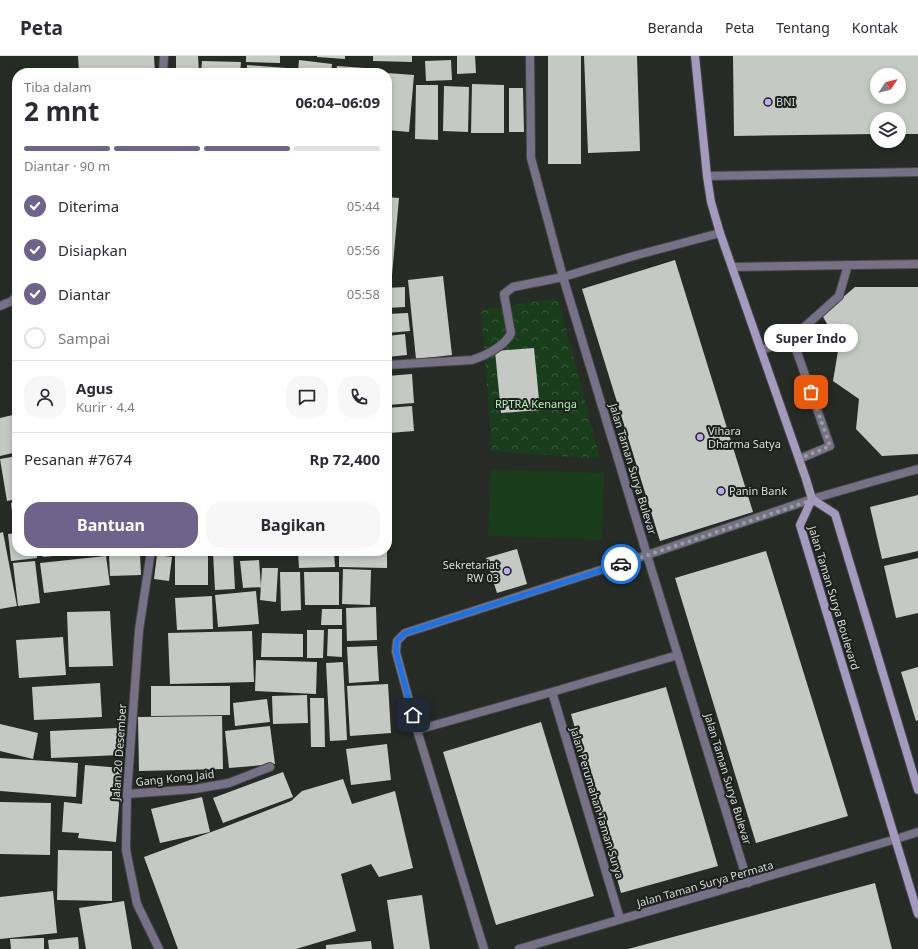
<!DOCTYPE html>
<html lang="id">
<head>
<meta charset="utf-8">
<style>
	body { margin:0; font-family:"Noto Sans",sans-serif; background:#f7f7f7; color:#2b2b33; height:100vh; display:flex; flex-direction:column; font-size:15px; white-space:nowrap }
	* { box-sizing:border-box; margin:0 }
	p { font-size:13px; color:#7c7c81 }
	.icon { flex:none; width:22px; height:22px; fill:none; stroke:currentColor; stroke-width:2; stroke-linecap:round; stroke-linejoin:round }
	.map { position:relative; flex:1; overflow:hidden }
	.details { position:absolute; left:12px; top:12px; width:380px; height:488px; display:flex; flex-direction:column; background:#fff; border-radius:16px; box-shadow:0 2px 6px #0003 }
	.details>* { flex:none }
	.needle { width:26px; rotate:55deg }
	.fabs { position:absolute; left:870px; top:12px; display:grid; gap:8px }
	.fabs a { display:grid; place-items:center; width:36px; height:36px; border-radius:50%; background:#fff; box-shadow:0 2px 6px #0003; font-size:20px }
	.pin { position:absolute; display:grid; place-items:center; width:34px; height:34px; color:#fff; margin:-17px; border-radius:8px; box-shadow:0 2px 6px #0006 }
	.courier { position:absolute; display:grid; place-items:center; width:40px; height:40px; margin:-20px; border:3px solid #1a73e8; border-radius:50%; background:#fff; color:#222; box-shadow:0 1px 5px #0007 }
	.bubble { position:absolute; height:28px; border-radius:14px; background:#fff; box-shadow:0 2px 6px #0003; font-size:13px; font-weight:700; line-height:28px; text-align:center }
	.headline em { font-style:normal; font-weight:700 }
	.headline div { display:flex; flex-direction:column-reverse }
	.headline { display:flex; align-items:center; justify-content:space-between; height:68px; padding:0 12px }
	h1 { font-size:26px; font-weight:700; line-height:30px }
	.bar { display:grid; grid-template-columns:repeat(4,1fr); gap:6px 4px; align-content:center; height:48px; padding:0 12px }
	.bar i { height:5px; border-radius:3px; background:#e1e1e2 }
	.bar .current { background:#6e638a }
	.bar p { grid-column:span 4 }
	.line { display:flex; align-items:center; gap:10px; padding:0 12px; border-top:1px solid #e1e1e2 }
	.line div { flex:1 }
	.round { display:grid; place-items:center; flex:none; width:42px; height:42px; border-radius:16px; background:#f7f7f7 }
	ol { padding:0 12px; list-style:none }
	li { display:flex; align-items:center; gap:12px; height:44px }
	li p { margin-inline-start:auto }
	li .icon { padding:4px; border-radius:50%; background:#6e638a; color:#fff; stroke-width:4 }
	li:last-child { color:#7c7c81 }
	li i { width:22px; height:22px; border:2px solid #e1e1e2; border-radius:50% }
	.cta { display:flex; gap:8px; margin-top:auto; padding:8px 12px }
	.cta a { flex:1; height:46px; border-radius:16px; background:#6e638a; color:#fff; font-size:16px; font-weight:700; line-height:46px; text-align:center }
	.cta a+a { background:#f7f7f7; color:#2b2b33 }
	header { display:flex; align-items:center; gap:24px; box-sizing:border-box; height:56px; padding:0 20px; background:#fff; border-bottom:1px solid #e1e1e2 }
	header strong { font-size:19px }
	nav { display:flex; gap:22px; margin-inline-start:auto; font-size:14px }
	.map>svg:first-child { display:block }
	.grass { fill:#193d1b }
	.forest { fill:url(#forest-crowns) }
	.building { fill:#c4c9c4; fill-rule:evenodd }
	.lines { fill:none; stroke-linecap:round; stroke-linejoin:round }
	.lane-casing { stroke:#434743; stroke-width:10 }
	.street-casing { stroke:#434743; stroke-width:10 }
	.secondary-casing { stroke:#434743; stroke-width:10 }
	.lane { stroke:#777188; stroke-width:8 }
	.street { stroke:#777188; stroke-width:8 }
	.secondary { stroke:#a499bf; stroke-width:8 }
	.done { stroke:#9b9f9b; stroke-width:4; stroke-dasharray:0 7.2 }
	.route { stroke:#1a73e8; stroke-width:5 }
	.poi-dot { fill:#c0a8f4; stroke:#1d211d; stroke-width:1.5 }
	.labels { text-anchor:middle; stroke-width:4; stroke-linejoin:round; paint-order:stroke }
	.poi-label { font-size:11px; fill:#daddda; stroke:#1d211d; text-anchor:start }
	.park-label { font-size:11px; fill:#b2f5b3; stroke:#1d211d }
	.street-label { font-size:11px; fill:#daddda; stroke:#1d211d }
</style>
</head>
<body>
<header>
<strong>Peta</strong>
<nav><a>Beranda</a><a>Peta</a><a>Tentang</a><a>Kontak</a></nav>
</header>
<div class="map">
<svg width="918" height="893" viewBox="0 0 918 893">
	<defs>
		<pattern id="forest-crowns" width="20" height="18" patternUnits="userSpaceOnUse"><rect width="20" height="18" fill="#193d1b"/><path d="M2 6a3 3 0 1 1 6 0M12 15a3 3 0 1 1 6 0" fill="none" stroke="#3a593c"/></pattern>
	</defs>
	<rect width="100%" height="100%" fill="#262b26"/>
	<path class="grass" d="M 491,413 L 604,417 L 602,484 L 488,480 Z"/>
	<path class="forest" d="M 558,242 L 600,403 L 492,395 L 481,254 Z"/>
	<path class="building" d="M 78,0 L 154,0 L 155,17 L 79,17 Z
		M 176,0 L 198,0 L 199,17 L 176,17 Z
		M 246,0 L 280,0 L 280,7 L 246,6 Z
		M 317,0 L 345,0 L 345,3 L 317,1 Z
		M 373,0 L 412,0 L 412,6 L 373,5 Z
		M 457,0 L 475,0 L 476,17 L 457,18 Z
		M 548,0 L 581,0 L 581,108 L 548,108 Z
		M 584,0 L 637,0 L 640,95 L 588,97 Z
		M 733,0 L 918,0 L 918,78 L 899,78 L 899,63 L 877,63 L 877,78 L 734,80 ZM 877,19 L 899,19 L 899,41 L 877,41 Z
		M 299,4 L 332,8 L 331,17 L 298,17 Z
		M 451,4 L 452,24 L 426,25 L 425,5 Z
		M 202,5 L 241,6 L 240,17 L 201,17 Z
		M 247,9 L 287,12 L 286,17 L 247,17 Z
		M 337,10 L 379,13 L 379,17 L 336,17 Z
		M 387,17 L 414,19 L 409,76 L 387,74 Z
		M 472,28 L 504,29 L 504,77 L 471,77 Z
		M 416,29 L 438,29 L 438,84 L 415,83 Z
		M 444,30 L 469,31 L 468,76 L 443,75 Z
		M 509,32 L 523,32 L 524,76 L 509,76 Z
		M 387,87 L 389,87 L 388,97 L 387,97 Z
		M 387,141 L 399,142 L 391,230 L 387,230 Z
		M 675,204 L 753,456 L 660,485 L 582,233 Z
		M 443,220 L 452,299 L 416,303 L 408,224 Z
		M 405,231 L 405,251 L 387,252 L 387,232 Z
		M 855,231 L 918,231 L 918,398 L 882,400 L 856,373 L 859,343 L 833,325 L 839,289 L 822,259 Z
		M 408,257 L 410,275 L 387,277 L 387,258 Z
		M 405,278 L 407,299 L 387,301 L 387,280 Z
		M 534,292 L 540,354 L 501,357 L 495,295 Z
		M 412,318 L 414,347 L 387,349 L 387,320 Z
		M 412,350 L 414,375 L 389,377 L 391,410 L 387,410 L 387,352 Z
		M 17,358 L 17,396 L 0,400 L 0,362 Z
		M 17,400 L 17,443 L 7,445 L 0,403 Z
		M 918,439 L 918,495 L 882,503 L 870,451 Z
		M 11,447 L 17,447 L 17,474 L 14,474 Z
		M 3,476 L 17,550 L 0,553 L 0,477 Z
		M 17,477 L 17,495 L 37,495 L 37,502 L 11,505 L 8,478 Z
		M 517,493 L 527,528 L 497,537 L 486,502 Z
		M 42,495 L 63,495 L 64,499 L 43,501 Z
		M 298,495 L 334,495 L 335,511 L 299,512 Z
		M 339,495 L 387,495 L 387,512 L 339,511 Z
		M 766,495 L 848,760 L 756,787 L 675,522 Z
		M 233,496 L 235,533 L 215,534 L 213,497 Z
		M 140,498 L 141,519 L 110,520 L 109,499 Z
		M 175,498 L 208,498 L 208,529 L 175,529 Z
		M 157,499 L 172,501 L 169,525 L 154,523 Z
		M 106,500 L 110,529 L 44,537 L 40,507 Z
		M 918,502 L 918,557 L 896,562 L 884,510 Z
		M 259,504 L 261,531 L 243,532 L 240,505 Z
		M 35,505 L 40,547 L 18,550 L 13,507 Z
		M 262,512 L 278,512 L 276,546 L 260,544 Z
		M 343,513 L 371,514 L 370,549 L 342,548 Z
		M 280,516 L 300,516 L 301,554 L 281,555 Z
		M 304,516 L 339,516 L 339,549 L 305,549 Z
		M 256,535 L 259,568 L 218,571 L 215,539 Z
		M 212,540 L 213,573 L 177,574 L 175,542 Z
		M 376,551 L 377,584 L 347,585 L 346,552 Z
		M 322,553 L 342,553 L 342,569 L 321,569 Z
		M 110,555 L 113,610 L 69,611 L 67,556 Z
		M 328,573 L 342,573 L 342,601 L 327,600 Z
		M 307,574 L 324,574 L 323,602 L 307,602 Z
		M 252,575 L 254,626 L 170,628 L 168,577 Z
		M 262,577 L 303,578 L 303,601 L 261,601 Z
		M 63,581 L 66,619 L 19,622 L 16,584 Z
		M 377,590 L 379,625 L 349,627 L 347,591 Z
		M 256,604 L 317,606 L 316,638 L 255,635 Z
		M 343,606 L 347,684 L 330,685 L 326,607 Z
		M 918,611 L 918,664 L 916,665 L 901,616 Z
		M 100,627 L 102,661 L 34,664 L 32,631 Z
		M 388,628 L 391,677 L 350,680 L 347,630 Z
		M 151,630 L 230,630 L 230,659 L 151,660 Z
		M 666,631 L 718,810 L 621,837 L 571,658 Z
		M 307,639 L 308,667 L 273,668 L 272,640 Z
		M 310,642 L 324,642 L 325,691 L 311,691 Z
		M 267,643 L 270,666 L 235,670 L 233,647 Z
		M 222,660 L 223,713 L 139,715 L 138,661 Z
		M 541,666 L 594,840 L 496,869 L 443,696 Z
		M 0,668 L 38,677 L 33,703 L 0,695 Z
		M 270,670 L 275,708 L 229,712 L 225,675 Z
		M 118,672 L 120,699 L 51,702 L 50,675 Z
		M 387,688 L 391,724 L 351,729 L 346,693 Z
		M 0,702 L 78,707 L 76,741 L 0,735 Z
		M 85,709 L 122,712 L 116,786 L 78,782 L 79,777 L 62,776 L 64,746 L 82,748 Z
		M 283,716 L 293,741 L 223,767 L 213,742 Z
		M 343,723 L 352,748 L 395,735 L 413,812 L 379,821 L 371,808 L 341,818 L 356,875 L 296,893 L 178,893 L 144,801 L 222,772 L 291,745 L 302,735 Z
		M 202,741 L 210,776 L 160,787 L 151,753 Z
		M 0,746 L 51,747 L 50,799 L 0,798 Z
		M 58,794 L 112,795 L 112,845 L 57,844 Z
		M 875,827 L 892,893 L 628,893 Z
		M 53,835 L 57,877 L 0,883 L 0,841 Z
		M 422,839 L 430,893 L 394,893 L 387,844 Z
		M 124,845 L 132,893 L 86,893 L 79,852 Z
		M 78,881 L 79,893 L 49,893 L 48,884 Z
		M 44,882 L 44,893 L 11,893 L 10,883 Z
		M 371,885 L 372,893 L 326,893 L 326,889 Z"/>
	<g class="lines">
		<g class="lane-casing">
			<path id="lane" d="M 733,211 L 918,208
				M 0,250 L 12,245 L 17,239
				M 792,282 L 830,390 L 799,403
				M 762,294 L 792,282 L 839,240 L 848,209"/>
		</g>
		<g class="street-casing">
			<path id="street" d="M 530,0 L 531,102 L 563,221 L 647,499 L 748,827
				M 163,17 L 164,0
				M 707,120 L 918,116
				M 387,309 L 472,304 C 485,300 505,290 511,277 L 504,238 L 513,231 L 563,221 L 637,199 L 720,177
				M 151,495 L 139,574 L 127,738 L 126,794 L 137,848 L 159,893
				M 552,636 L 620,863
				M 417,674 L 552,636 L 678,599
				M 127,738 L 195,733 L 229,727 L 270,711
				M 484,893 L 417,674 L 396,596 L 397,585 L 405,577 L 647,499 L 812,443 L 871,426 L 918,413
				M 519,893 L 896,783 L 918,776"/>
		</g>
		<g class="secondary-casing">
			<path id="secondary" d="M 695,0 L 707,120 L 711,146 L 720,177 L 806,423 L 812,443
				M 812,443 L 800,469 L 918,858
				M 812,443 L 835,458 L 918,734"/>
		</g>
		<use href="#lane" class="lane"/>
		<use href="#street" class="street"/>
		<use href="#secondary" class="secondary"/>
	</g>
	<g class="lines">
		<path class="done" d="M 621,508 L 732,471 L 812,444 L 799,403 L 830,390 L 811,336"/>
		<path class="route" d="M 413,659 L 396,596 L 397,585 L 405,577 L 621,508"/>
	</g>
	<g class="poi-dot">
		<circle cx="768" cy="46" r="4"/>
		<circle cx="700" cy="381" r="4"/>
		<circle cx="721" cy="435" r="4"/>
		<circle cx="507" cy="515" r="4"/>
	</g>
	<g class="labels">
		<g class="poi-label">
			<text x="776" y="50">BNI</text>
			<text x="708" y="379">Vihara<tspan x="708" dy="13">Dharma Satya</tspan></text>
			<text x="729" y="439">Panin Bank</text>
			<text x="499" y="513" text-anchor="end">Sekretariat<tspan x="499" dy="13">RW 03</tspan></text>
		</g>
		<g class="park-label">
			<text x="536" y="352">RPTRA Kenanga</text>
		</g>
		<g class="street-label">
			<text transform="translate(633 413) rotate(73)" y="4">Jalan Taman Surya Bulevar</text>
			<text transform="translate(834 542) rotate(73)" y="4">Jalan Taman Surya Boulevard</text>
			<text transform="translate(119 696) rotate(-86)" y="4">Jalan 20 Desember</text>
			<text transform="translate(175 722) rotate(-6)" y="4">Gang Kong Jaid</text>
			<text transform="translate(728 723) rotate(73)" y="4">Jalan Taman Surya Bulevar</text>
			<text transform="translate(597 747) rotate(73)" y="4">Jalan Perumahan Taman Surya</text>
			<text transform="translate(705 828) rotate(-16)" y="4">Jalan Taman Surya Permata</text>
		</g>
	</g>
</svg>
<div class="fabs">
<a><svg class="needle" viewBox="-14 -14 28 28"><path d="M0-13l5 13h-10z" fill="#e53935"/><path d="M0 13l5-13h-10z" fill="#7c7c81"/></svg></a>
<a><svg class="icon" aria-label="layers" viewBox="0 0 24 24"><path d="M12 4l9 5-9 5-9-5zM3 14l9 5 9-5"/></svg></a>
</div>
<div class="pin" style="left:811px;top:336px;background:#ea580c"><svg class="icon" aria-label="bag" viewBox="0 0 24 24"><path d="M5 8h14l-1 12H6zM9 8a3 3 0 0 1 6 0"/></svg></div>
<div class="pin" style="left:413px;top:659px;background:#1f2937"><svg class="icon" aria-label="home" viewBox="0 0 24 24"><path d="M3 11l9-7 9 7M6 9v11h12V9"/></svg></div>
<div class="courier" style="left:621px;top:508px"><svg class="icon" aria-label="car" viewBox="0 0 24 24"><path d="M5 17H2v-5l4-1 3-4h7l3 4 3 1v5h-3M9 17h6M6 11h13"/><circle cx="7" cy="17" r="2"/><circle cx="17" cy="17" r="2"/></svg></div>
<div class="bubble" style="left:764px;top:268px;width:94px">Super Indo</div>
<section class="details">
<div class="headline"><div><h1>2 mnt</h1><p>Tiba dalam</p></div><em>06:04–06:09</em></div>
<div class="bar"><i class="current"></i><i class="current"></i><i class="current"></i><i></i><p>Diantar · 90 m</p></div>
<ol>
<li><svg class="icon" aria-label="check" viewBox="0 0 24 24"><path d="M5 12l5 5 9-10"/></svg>Diterima<p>05:44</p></li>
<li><svg class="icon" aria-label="check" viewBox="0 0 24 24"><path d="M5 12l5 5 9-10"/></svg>Disiapkan<p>05:56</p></li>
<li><svg class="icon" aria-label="check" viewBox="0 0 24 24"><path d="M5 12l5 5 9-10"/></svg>Diantar<p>05:58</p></li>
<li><i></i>Sampai</li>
</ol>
<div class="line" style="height:72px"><a class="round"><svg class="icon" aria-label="person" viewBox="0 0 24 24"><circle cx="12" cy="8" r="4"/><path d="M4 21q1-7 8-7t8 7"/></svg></a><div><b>Agus</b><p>Kurir · 4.4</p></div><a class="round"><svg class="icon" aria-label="chat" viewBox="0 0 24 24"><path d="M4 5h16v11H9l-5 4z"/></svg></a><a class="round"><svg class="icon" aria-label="phone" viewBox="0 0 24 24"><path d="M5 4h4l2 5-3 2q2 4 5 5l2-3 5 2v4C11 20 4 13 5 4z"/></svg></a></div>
<div class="line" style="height:52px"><div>Pesanan #7674</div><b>Rp 72,400</b></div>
<div class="cta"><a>Bantuan</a><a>Bagikan</a></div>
</section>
</div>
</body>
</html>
